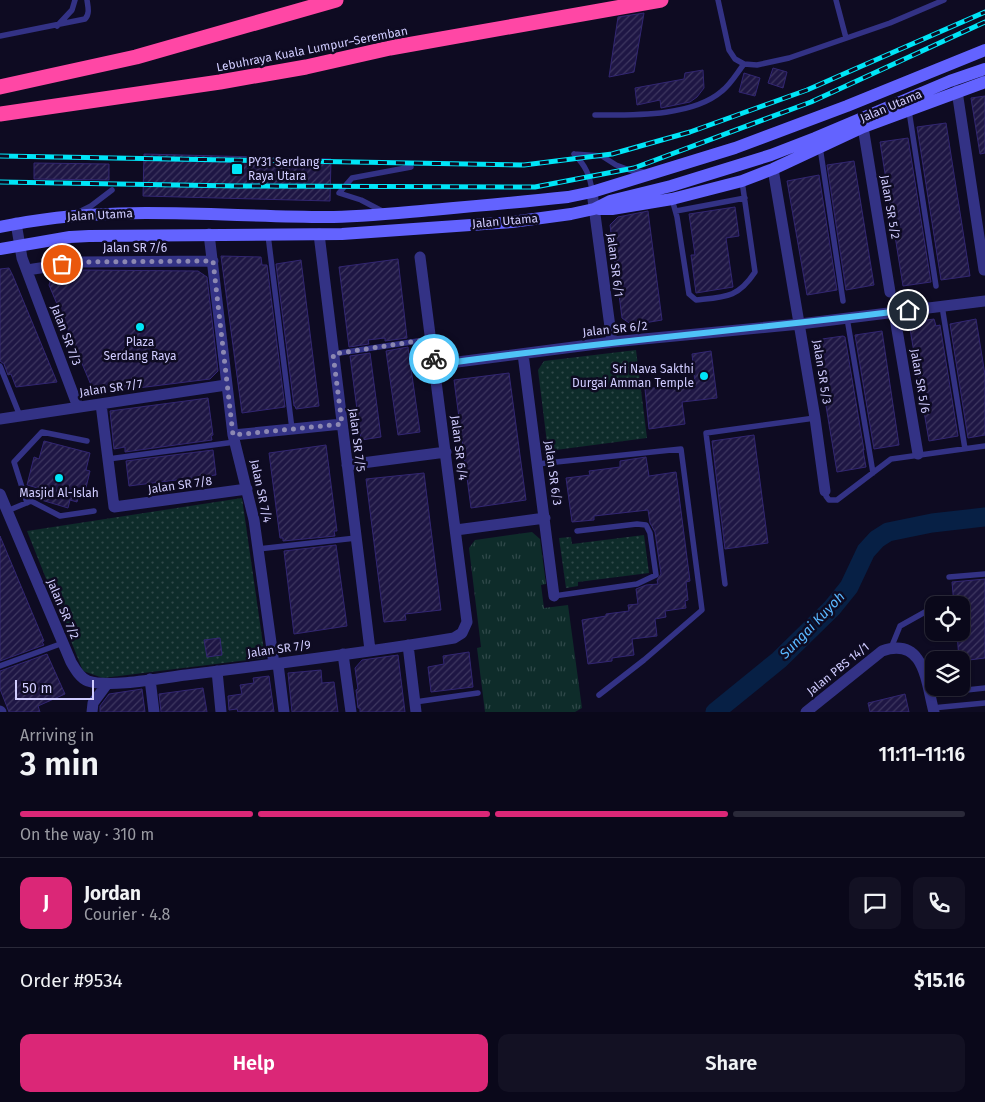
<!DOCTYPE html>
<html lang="en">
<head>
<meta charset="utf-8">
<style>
	body { margin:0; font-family:"Fira Sans",sans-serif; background:#131123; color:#f1f3f6; height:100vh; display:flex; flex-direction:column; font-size:19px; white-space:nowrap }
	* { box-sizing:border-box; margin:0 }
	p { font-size:16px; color:#999aa2 }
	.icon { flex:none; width:28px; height:28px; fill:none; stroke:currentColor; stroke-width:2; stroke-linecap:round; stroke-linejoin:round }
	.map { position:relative; height:712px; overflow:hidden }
	.sheet { display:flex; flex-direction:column; background:#0a081a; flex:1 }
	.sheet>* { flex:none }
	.fabs { position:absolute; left:925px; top:596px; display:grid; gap:10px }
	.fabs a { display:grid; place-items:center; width:45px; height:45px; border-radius:10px; background:#0a081a; box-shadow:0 1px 4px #0004,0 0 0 1px #2a2939; font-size:25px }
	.scale { position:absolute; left:15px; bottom:12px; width:79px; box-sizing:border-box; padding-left:5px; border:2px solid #d0ccff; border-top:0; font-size:14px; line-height:18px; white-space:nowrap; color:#d0ccff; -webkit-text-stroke:4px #0e0b22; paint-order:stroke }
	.pin { position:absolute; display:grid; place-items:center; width:42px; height:42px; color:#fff; margin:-21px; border:2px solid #fff; border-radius:50%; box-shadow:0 1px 5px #0007 }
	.courier { position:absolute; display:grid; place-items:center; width:50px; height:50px; margin:-25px; border:4px solid #4fc3f7; border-radius:50%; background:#fff; color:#222; box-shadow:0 1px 6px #0007 }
	.headline em { font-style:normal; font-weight:600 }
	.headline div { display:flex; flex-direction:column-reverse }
	.headline { display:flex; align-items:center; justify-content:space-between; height:85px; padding:0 20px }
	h1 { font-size:32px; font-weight:600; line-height:38px }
	.bar { display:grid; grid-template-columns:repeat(4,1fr); gap:8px 5px; align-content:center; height:60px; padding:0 20px }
	.bar i { height:6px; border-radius:4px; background:#2a2939 }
	.bar .active { background:#db2777 }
	.bar p { grid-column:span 4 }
	.line { display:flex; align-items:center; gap:12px; padding:0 20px; border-top:1px solid #2a2939 }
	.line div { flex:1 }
	.round { display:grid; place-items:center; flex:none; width:52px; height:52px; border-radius:10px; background:#131123 }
	.action { display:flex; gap:10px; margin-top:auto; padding:10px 20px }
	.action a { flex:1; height:58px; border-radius:10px; background:#db2777; color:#fff; font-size:20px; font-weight:600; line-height:58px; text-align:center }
	.action a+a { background:#131123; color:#f1f3f6 }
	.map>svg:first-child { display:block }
	.grass { fill:url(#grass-tufts) }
	.park { fill:url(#park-dots) }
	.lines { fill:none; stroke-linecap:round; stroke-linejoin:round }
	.river { stroke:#072045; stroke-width:19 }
	.building { fill:url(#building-hatch); stroke:#322672 }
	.lane { stroke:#333285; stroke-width:5.5 }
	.street { stroke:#333285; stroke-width:11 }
	.secondary { stroke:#6363ff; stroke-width:12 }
	.highway { stroke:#ff47a5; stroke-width:15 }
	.rail-casing { stroke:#00e5f7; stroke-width:5 }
	.rail { stroke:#0e0b22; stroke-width:3; stroke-dasharray:9; stroke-linecap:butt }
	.done { stroke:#8c88b2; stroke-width:5; stroke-dasharray:0 9 }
	.route { stroke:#4fc3f7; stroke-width:6 }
	.poi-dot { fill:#00e5f7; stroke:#0e0b22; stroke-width:2 }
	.labels { text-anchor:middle; stroke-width:5; stroke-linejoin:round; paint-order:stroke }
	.street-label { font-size:12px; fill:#d0ccff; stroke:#0e0b22 }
	.poi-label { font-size:12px; fill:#d0ccff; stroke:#0e0b22 }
	.water-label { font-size:14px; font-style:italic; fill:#5ab7ff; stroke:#0e0b22 }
</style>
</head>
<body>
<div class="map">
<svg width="985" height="712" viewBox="0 0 985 712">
	<defs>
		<pattern id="grass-tufts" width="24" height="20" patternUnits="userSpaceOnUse" patternTransform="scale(1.25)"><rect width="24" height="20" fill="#0e2c2a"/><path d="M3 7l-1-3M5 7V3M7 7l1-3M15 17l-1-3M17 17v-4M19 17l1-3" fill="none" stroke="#30494a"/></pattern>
		<pattern id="park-dots" width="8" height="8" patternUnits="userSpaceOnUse" patternTransform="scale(1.25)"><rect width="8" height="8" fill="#0e2c2a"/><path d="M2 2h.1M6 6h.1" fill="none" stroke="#30494a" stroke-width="1.8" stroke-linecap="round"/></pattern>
		<pattern id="building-hatch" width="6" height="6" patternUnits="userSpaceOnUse" patternTransform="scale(1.25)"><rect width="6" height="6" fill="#1e1644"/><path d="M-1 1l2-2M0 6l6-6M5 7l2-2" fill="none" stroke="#3e3760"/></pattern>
	</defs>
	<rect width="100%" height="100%" fill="#0e0b22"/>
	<path class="grass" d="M 532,532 L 540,539 L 546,584 L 541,585 L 544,608 L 568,605 L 582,708 L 575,712 L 485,712 L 477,648 L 481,647 L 469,548 L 475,540 Z"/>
	<path class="park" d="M 636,350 L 647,438 L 548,451 L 538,370 L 544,361 Z
		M 242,498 L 265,658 L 103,678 L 83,671 L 27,531 Z
		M 644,535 L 649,573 L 578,582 L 578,586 L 566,588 L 559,538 L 571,537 L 572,544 Z"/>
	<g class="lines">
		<path class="river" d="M 715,712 L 779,660 L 832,608 L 849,587 L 866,551 L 877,539 L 888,532 L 932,523 L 985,517"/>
	</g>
	<path class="building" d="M 644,13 L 634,72 L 609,77 L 618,17 Z
		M 773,68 L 787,72 L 783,88 L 768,83 Z
		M 703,70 L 704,88 L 697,97 L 690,102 L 661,108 L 660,100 L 637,105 L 635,88 L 684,79 L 685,73 Z
		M 744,73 L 760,78 L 755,96 L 739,92 Z
		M 985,96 L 985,153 L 980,154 L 971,98 Z
		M 946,123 L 970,276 L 941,280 L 917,127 Z
		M 908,138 L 931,282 L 903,286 L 880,142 Z
		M 144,154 L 331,159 L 330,201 L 143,196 Z
		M 854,161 L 874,285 L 846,290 L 827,165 Z
		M 34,163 L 109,164 L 109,180 L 34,179 Z
		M 819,175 L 837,290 L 807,295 L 787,181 Z
		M 735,207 L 739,236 L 726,238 L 733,287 L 696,293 L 691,255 L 695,255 L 689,214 Z
		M 648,211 L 662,320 L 632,325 L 622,318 L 610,225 L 618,217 Z
		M 221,256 L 261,257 L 262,265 L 267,265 L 285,407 L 242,413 Z
		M 398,259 L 407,338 L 385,341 L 385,338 L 368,340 L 369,344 L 349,347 L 339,267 Z
		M 301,260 L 319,406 L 296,409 L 295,406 L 294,406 L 276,264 Z
		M 9,268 L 13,276 L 57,382 L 16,387 L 11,374 L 8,375 L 4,364 L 0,361 L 0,269 Z
		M 79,270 L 198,271 L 207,277 L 218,371 L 210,379 L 98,393 L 91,385 L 49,285 L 52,275 Z
		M 934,319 L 936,326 L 940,325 L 958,436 L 929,441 L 910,329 L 915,328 L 914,322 Z
		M 976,319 L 985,375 L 985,435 L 968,438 L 950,324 Z
		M 882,331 L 899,445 L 874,449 L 855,335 Z
		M 843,336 L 845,337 L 864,450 L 863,450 L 866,467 L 837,472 L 815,340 Z
		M 408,347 L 420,432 L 398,435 L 386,351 Z
		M 711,351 L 717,398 L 682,402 L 685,424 L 649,429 L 645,389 L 695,383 L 692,354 Z
		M 370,353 L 381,437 L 361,440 L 350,356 Z
		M 509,373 L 526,500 L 471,508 L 454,380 Z
		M 208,398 L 213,435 L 211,436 L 212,440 L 125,452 L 125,447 L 114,449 L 110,411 Z
		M 754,435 L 768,543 L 725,549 L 712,441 Z
		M 44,441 L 90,453 L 86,470 L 90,471 L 84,496 L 79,495 L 77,502 L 70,500 L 68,508 L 38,499 L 41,489 L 27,485 L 34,457 L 39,459 Z
		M 326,445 L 337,531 L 334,531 L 335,536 L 283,541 L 283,538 L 280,538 L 269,453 Z
		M 213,450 L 216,475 L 129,486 L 126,461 Z
		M 646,457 L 649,476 L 676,472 L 690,581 L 686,582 L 688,600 L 685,601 L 686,608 L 665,611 L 666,617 L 655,619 L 657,636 L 632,639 L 634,655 L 612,658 L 612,661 L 588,664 L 582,620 L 606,616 L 606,614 L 629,611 L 628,605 L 638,604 L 636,589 L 646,585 L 658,584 L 657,580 L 661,574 L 655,532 L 650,523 L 648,510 L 594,516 L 594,520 L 572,522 L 566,478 L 590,475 L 589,471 L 620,467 L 620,461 Z
		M 424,473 L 441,610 L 405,614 L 406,620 L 384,622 L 366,479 Z
		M 0,536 L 44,641 L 42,642 L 44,645 L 0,661 Z
		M 336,545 L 347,626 L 294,634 L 284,551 Z
		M 985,579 L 985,658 L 961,661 L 959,660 L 957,632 L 961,632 L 961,605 L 954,605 L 952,582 Z
		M 220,638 L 222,655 L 207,657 L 204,640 Z
		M 469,652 L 473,687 L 431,692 L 428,667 L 444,664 L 443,656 Z
		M 47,654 L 65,694 L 38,706 L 40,712 L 9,712 L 0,689 L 0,671 Z
		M 398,655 L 405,712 L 360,712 L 360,708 L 358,708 L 356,690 L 358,689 L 355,668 L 362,660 Z
		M 321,670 L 322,683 L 334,682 L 338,712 L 292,712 L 288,673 Z
		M 269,676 L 274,712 L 238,712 L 237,709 L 229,710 L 228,696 L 242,694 L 240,685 L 254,683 L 253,678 Z
		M 203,688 L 207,712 L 161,712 L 159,694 Z
		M 142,689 L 145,712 L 100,712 L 100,706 L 109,694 Z
		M 905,694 L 909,712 L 870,712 L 868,703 Z"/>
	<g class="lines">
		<path class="lane" d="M 718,0 L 729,50 L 735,59 L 744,64 L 757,65 L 789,58 L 890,23 L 944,0
			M 836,0 L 846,38
			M 57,26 L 72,10 L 75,0
			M 0,36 L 85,19 C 90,14 88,7 87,0
			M 909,111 L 936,286
			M 595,115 C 633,115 692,117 722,91 C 731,84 737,73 744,64
			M 820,147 L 843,301
			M 574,154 L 602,156 L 616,165 L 632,171 L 643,172
			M 574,154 C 585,165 590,175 592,191
			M 672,199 L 677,217 L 689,294 L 696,300 C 725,297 738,298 755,272 L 742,181
			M 676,211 L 745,198
			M 79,212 L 91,206 L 112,190
			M 384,212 L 361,200 L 339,193 L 352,178 L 411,167
			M 268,235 L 292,429
			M 942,306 L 965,449
			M 847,318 L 873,473
			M 333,354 L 431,339
			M 0,366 L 20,416
			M 108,459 L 235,442
			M 537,464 L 681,449 L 702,610 L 644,660 L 599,695
			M 825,491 L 826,496 L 829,500 L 837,500 L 891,459 L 985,446
			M 27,503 L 14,462 L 42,432 L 87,441
			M 7,511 L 31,501 L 60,516 L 94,511
			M 258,549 L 356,538
			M 949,577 L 985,574
			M 725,584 L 706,433 L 815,418
			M 554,596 L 637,584 L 656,575 L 650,533 L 646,525 L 637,524 L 577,531
			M 943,605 L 947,604
			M 891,648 L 900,626 L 934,607
			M 0,666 L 63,643
			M 930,694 L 985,688
			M 415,702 L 478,693
			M 932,708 L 985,703"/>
		<path class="street" d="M 957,91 L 984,270
			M 863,127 L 890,292
			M 773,169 L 815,418 L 825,491
			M 592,192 L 612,342
			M 16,223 L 22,258 L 78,407
			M 209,234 L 233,435 L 254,520 L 274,664
			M 319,234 L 370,650
			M 27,270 L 79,262 L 213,261
			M 894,312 L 918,454
			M 523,354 L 554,596
			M 434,365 L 612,342 L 800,324 L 985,301
			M 101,404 L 114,507 L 247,489
			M 0,419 L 226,385
			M 233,435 L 342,424
			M 347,465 L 446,452
			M 0,494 L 71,662 C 75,669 80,678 88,681 C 110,688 162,678 186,675 C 276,664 365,653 454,638 L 462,633 L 467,622 L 420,257
			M 456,530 L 545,518
			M 408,645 L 416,712
			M 343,654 L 351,712
			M 278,664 L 284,712
			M 217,671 L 221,712
			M 150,679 L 154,712
			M 0,711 L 1,712
			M 92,712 L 93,703 L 107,684
			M 806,712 L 882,651 C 925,636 926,683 934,712"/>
		<path class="secondary" d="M 599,209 L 612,209 L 672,199 L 742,181 L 773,169 L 863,127 L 985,82
			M 0,227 C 109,203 216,217 326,217 C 361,217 397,213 432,210 C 477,206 522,202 568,197 L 592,192 L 735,148 L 847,106 L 985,50
			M 0,249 L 70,237 L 89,236 L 342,234 L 512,222 L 571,214 L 594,209 L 610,201 L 671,186 L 771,155 L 815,138 L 950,81 L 985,69"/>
		<path class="highway" d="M 0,87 L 136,57 L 336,0
			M 0,114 L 220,82 L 306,67 L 390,48 L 661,0"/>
		<g class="rail-casing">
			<path id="rail" d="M 0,156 L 524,165 L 612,154 L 690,132 L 807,90 L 985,12
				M 0,182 L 237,186 L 535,187 L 634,168 L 811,102 L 985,22"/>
		</g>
		<use href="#rail" class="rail"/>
	</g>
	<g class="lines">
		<path class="done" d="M 62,264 L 79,262 L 213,261 L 233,435 L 342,424 L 333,354 L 431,339 L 434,359"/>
		<path class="route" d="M 434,359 L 434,365 C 592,342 750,330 908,310"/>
	</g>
	<g class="poi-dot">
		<rect x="231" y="163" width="12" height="12" rx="2.5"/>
		<circle cx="140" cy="327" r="5"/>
		<circle cx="704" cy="376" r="5"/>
		<circle cx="59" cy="478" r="5"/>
	</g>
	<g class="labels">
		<g class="street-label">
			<text transform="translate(312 49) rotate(-11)" y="4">Lebuhraya Kuala Lumpur–Seremban</text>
			<text transform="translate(891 106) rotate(-23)" y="4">Jalan Utama</text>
			<text transform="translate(890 207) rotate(80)" y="4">Jalan SR 5/2</text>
			<text transform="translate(100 215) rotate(-3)" y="4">Jalan Utama</text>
			<text transform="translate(505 221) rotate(-5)" y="4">Jalan Utama</text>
			<text x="135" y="252">Jalan SR 7/6</text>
			<text transform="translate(615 265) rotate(83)" y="4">Jalan SR 6/1</text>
			<text transform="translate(615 329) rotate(-6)" y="4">Jalan SR 6/2</text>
			<text transform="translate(66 335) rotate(69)" y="4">Jalan SR 7/3</text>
			<text transform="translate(822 372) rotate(81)" y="4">Jalan SR 5/3</text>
			<text transform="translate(920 381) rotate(80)" y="4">Jalan SR 5/6</text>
			<text transform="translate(111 388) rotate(-8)" y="4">Jalan SR 7/7</text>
			<text transform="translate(357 440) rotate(83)" y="4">Jalan SR 7/5</text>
			<text transform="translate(459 448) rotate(83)" y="4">Jalan SR 6/4</text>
			<text transform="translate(553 473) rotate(82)" y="4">Jalan SR 6/3</text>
			<text transform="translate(180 485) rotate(-8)" y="4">Jalan SR 7/8</text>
			<text transform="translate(261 491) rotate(78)" y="4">Jalan SR 7/4</text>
			<text transform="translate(63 609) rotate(67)" y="4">Jalan SR 7/2</text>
			<text transform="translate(279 649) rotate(-8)" y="4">Jalan SR 7/9</text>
			<text transform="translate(838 669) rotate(-39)" y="4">Jalan PBS 14/1</text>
		</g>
		<g class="poi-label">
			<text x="248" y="166" text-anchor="start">PY31 Serdang<tspan x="248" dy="14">Raya Utara</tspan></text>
			<text x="140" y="346">Plaza<tspan x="140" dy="14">Serdang Raya</tspan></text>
			<text x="694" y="373" text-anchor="end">Sri Nava Sakthi<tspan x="694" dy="14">Durgai Amman Temple</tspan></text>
			<text x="59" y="497">Masjid Al-Islah</text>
		</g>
		<g class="water-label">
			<text transform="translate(812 625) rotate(-46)" y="5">Sungai Kuyoh</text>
		</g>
	</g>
</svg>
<div class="fabs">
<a><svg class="icon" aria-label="locate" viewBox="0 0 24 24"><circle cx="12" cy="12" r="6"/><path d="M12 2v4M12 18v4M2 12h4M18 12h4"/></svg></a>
<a><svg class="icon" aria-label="layers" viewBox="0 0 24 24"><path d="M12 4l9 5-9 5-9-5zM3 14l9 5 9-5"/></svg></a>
</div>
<div class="scale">50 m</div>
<div class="pin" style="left:62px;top:264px;background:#ea580c"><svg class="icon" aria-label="bag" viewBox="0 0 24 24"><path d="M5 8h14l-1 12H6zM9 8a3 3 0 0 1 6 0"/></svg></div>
<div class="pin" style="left:908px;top:310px;background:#1f2937"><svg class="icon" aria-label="home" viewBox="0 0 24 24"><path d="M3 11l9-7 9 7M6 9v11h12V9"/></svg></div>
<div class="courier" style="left:434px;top:359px"><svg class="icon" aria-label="bike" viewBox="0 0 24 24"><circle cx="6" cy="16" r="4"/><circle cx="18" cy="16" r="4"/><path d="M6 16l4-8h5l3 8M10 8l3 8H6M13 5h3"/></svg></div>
</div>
<section class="sheet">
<div class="headline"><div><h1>3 min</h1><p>Arriving in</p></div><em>11:11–11:16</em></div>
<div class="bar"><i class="active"></i><i class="active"></i><i class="active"></i><i></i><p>On the way · 310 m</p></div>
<div class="line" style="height:90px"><b class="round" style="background:#db2777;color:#fff">J</b><div><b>Jordan</b><p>Courier · 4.8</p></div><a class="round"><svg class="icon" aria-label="chat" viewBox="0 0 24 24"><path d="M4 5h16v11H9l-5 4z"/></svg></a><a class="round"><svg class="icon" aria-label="phone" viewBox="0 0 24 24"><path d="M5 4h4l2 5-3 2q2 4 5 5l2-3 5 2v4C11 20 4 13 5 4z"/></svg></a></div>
<div class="line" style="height:65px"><div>Order #9534</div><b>$15.16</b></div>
<div class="action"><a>Help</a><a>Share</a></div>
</section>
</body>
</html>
